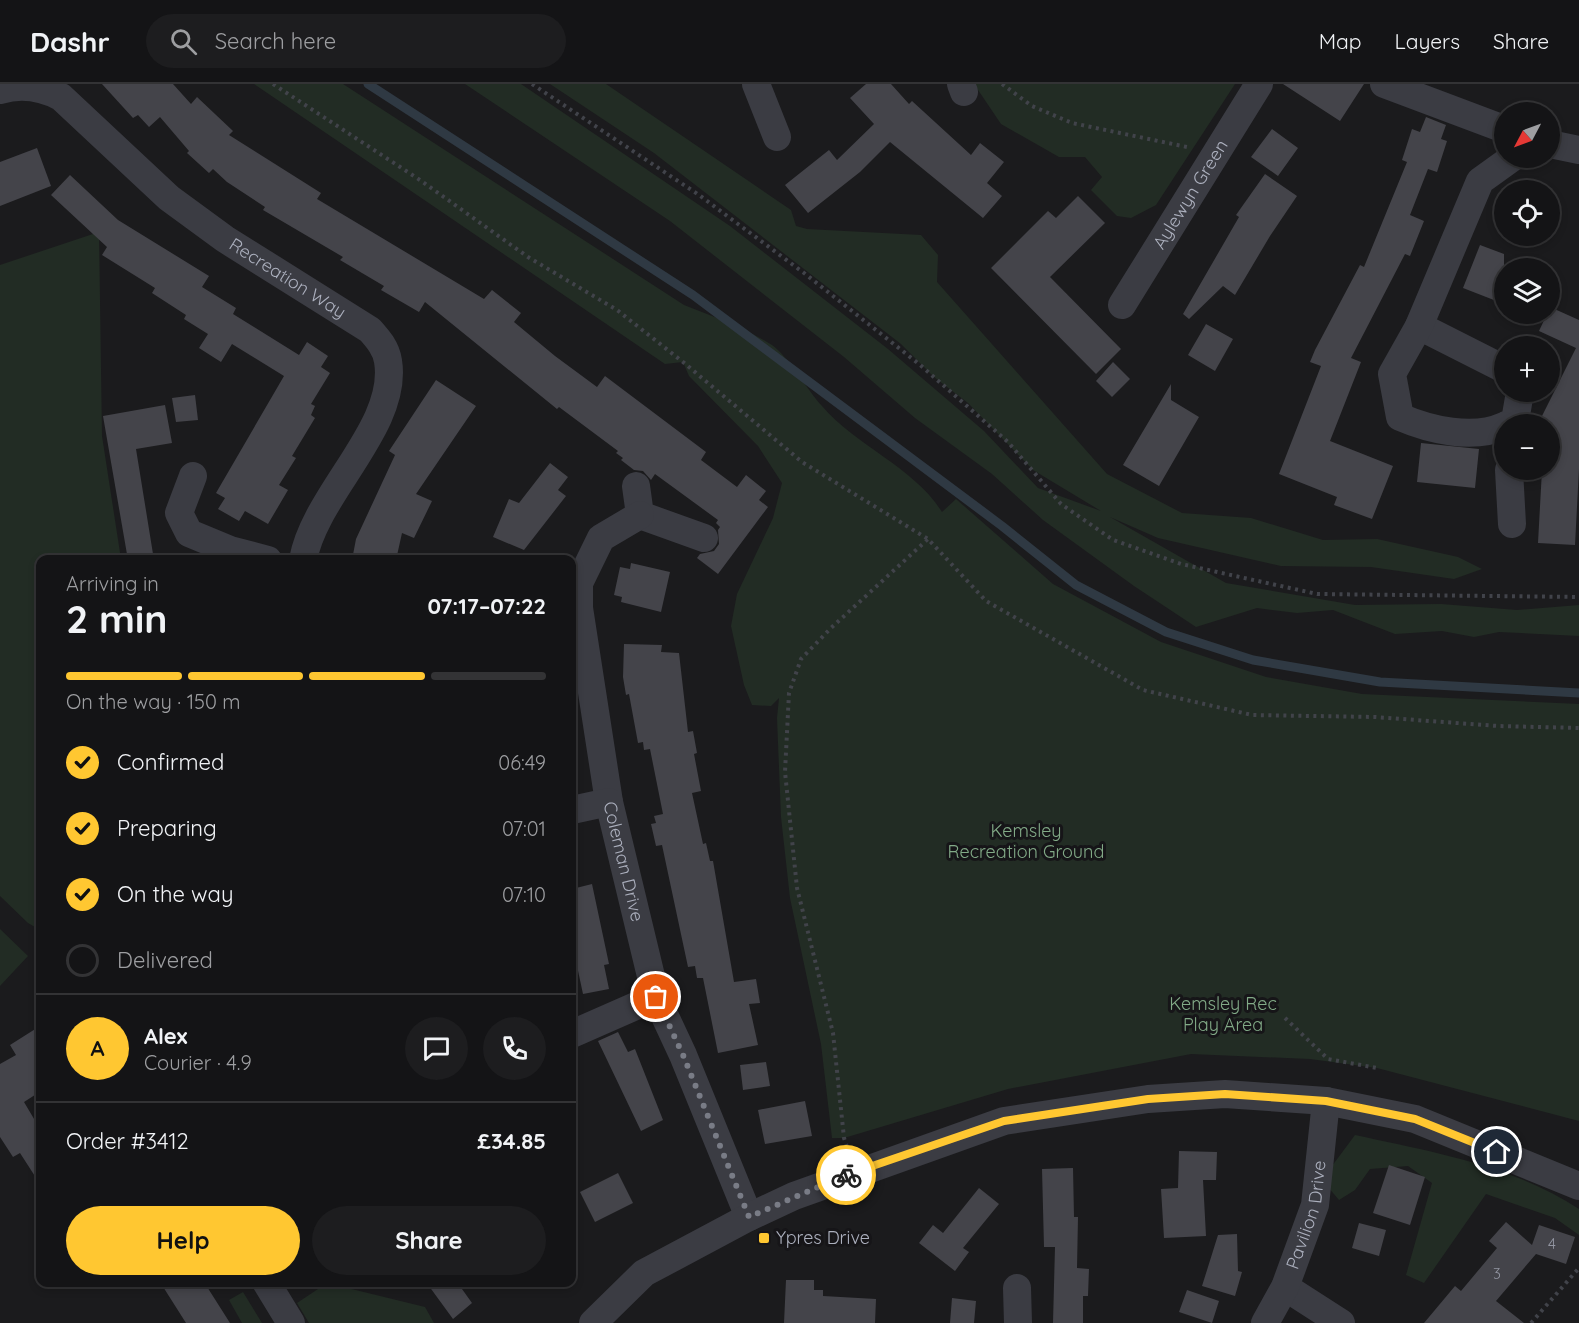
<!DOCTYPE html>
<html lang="en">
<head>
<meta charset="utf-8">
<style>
	body { margin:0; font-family:Quicksand,sans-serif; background:#1d1d1f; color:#f1f3f6; height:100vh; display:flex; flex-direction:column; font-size:22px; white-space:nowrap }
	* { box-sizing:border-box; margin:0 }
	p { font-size:20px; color:#9d9ea1 }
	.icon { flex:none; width:33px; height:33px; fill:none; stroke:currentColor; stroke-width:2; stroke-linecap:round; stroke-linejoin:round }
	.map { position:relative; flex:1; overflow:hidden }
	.side { position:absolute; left:36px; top:471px; width:540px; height:732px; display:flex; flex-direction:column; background:#141416; border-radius:12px; box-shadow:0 3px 9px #0003,0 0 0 2px #333335 }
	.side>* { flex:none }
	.needle { width:39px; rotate:229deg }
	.controls { position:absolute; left:1494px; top:18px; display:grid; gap:12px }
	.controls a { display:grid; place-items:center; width:66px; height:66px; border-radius:50%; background:#141416; box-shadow:0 3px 9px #0003,0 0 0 2px #333335; font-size:30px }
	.pin { position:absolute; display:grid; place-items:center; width:51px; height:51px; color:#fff; margin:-26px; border:3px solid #fff; border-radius:50%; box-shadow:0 2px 6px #0007 }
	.courier { position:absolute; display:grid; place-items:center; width:60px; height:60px; margin:-30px; border:4px solid #ffc731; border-radius:50%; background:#fff; color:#222; box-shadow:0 2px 8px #0007 }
	.summary em { font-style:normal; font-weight:800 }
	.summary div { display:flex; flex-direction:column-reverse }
	.summary { display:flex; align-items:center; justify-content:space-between; height:102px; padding:0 30px }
	h1 { font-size:39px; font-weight:800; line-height:45px }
	.bar { display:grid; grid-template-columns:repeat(4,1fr); gap:9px 6px; align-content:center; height:72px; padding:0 30px }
	.bar i { height:8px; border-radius:4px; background:#333335 }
	.bar .selected { background:#ffc731 }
	.bar p { grid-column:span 4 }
	.line { display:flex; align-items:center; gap:15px; padding:0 30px; border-top:2px solid #333335 }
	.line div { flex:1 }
	.round { display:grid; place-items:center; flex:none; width:63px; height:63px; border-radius:32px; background:#1d1d1f }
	ol { padding:0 30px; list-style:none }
	li { display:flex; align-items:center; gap:18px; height:66px }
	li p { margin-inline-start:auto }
	li .icon { padding:6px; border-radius:50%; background:#ffc731; color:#111; stroke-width:4 }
	li:last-child { color:#9d9ea1 }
	li i { width:33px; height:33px; border:3px solid #333335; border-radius:50% }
	.primary-button { display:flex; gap:12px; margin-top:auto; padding:12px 30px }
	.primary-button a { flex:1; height:69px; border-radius:36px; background:#ffc731; color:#111; font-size:24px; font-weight:800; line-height:69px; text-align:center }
	.primary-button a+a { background:#1d1d1f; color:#f1f3f6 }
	header { display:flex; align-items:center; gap:36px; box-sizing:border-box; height:84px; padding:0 30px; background:#141416; border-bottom:2px solid #333335 }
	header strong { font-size:28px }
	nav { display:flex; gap:33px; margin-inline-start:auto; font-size:21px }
	.search { width:420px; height:54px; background:#1d1d1f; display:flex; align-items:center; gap:15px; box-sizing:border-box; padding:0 21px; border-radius:33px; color:#9d9ea1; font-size:22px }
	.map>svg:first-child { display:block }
	.green { fill:#222c24 }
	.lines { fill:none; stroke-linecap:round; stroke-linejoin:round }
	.stream { stroke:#2f3943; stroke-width:9 }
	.building { fill:#44444a }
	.path { stroke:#41434a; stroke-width:4; stroke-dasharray:3 4.5; stroke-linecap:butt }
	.minor { stroke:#3b3c43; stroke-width:28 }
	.done { stroke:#797c86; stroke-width:6; stroke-dasharray:0 10.8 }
	.route { stroke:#ffc731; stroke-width:8 }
	.poi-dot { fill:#ffc731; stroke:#161518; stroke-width:2 }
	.labels { text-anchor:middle; stroke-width:6; stroke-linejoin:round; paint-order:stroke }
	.number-label { font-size:15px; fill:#9295a1 }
	.street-label { font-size:18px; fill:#acb0be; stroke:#161518 }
	.park-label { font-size:18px; fill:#82aa87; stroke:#161518 }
	.poi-label { font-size:18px; fill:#acb0be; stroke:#161518; text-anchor:start }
</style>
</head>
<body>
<header>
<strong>Dashr</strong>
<div class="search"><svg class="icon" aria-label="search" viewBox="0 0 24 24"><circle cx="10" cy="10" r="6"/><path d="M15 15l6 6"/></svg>Search here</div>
<nav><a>Map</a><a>Layers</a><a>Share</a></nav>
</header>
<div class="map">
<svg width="1579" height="1239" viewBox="0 0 1579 1239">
	<rect width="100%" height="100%" fill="#1b1b1d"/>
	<path class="green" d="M 254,0 L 343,0 L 684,221 C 714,233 745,244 772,261 C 787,271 808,307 822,322 C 856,362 914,383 942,428 L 956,415 L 1053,500 L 1161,558 L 1266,593 L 1362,610 L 1579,620 L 1579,1037 L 1377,984 L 1310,975 L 1191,970 L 1008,1005 L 844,1054 L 832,1054 L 821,960 L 790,814 L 781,733 L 777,634 L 779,614 L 771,622 L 752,621 L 744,601 L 731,542 L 737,510 L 773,434 L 782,399 L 758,362 L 689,292 L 683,278 L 665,280 Z
		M 465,0 L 521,0 L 730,142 L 888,265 L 984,347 L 1038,404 L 1101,427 L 1033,386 L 968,319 L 934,293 L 901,260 L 654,69 L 550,0 L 606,0 L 791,126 L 796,142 L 807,145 L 921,151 L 938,171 L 937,198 L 1107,390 L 1182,429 L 1251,434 L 1323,456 L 1377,455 L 1458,473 L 1482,485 L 1454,495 L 1371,483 L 1281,482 L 1158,454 L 1110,433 L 1226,499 L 1355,521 L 1441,520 L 1517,526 L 1579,521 L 1579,552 L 1499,548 L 1474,553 L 1442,547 L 1395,550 L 1333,526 L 1297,529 L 1257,524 L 1196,543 L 1134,502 L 1043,436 L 992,390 L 915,334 L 844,273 L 670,137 Z
		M 974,0 L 1235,0 L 1156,121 L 1131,134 L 1117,132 L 1091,106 L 1102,93 L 1085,73 L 1059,73 L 1001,40 Z
		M 99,148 L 102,352 L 121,475 L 40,476 L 40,846 L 28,839 L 0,812 L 0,181 Z
		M 0,845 L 28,872 L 0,902 Z
		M 1355,1051 C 1432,1068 1512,1081 1579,1125 L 1579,1151 L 1555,1134 L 1486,1110 L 1424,1199 L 1406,1191 L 1432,1099 L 1408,1082 L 1370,1085 L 1355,1106 L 1339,1116 L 1328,1103 L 1332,1082 Z
		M 327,1199 L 425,1223 L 434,1239 L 309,1239 L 297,1219 Z
		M 243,1208 L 262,1239 L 242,1239 L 229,1216 Z"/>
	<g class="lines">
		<path class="stream" d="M 368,0 L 693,211 L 1002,442 L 1076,501 L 1166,548 L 1253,576 L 1380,598 L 1579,609"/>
	</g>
	<path class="building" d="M 102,0 L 173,0 L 191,20 L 197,13 L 233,47 L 229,51 L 321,109 L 317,115 L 484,215 L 492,206 L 521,229 L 514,238 L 555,272 L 597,303 L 605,292 L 706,368 L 701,376 L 737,403 L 746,391 L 766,407 L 759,416 L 768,423 L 718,490 L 697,474 L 700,470 L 714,467 L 719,460 L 718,446 L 720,443 L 716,439 L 718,436 L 655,390 L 651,396 L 643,387 L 634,386 L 621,376 L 623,374 L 616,369 L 618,367 L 559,323 L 557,325 L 425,218 L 419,228 L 381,206 L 384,202 L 340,176 L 343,173 L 263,126 L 265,123 L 227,98 L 213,85 L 209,89 L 187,69 L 189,67 L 160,33 L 149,43 L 138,31 L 133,34 Z
		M 866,0 L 891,0 L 909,20 L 912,17 L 971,71 L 980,59 L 1004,78 L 987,99 L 1002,112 L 983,134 L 890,58 L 860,88 L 808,129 L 785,101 L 829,66 L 837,76 L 874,40 L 850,14 Z
		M 1283,0 L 1364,0 L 1340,37 Z
		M 1426,33 L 1446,41 L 1441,55 L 1447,57 L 1437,88 L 1428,85 L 1410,131 L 1424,137 L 1410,172 L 1405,170 L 1351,274 L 1361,278 L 1330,357 L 1393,382 L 1372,435 L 1334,421 L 1337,413 L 1279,390 L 1321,282 L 1310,278 L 1315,266 L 1360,181 L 1364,183 L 1407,78 L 1402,76 L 1412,45 L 1420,48 Z
		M 1272,45 L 1298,64 L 1278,92 L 1251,73 Z
		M 37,64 L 51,102 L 0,122 L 0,78 Z
		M 1265,90 L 1297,112 L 1270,152 L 1235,211 L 1223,202 L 1189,235 L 1183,230 L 1239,133 L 1236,131 Z
		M 70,91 L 118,136 L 209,192 L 202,203 L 236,224 L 233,230 L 299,271 L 307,258 L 328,272 L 321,283 L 330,289 L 311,320 L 315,322 L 311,331 L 315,334 L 292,372 L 296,374 L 279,401 L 288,406 L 268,440 L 245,427 L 239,437 L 218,425 L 225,414 L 216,409 L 284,292 L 232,260 L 221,278 L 199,264 L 208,250 L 184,235 L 186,231 L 152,209 L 155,204 L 102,171 L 107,163 L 51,111 Z
		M 1078,112 L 1105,139 L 1050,193 L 1121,265 L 1096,290 L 991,184 L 1048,127 L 1056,134 Z
		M 1480,161 L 1504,170 L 1504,205 L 1499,218 L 1463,204 Z
		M 1550,223 L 1579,236 L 1579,385 L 1575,461 L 1538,459 L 1542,386 L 1550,386 L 1550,338 L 1541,334 L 1576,264 L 1539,247 L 1547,230 L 1550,230 Z
		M 1206,240 L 1233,255 L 1215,287 L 1188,271 Z
		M 1113,278 L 1130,295 L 1112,313 L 1096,297 Z
		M 436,296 L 476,322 L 416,410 L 432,417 L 414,454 L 402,449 L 396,476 L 352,476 L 356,455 L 395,371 L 389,367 Z
		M 1171,300 L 1171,316 L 1199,333 L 1159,402 L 1123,381 Z
		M 195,311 L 198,336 L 176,338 L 172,314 Z
		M 165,321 L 172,359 L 136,365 L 154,476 L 128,476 L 103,332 Z
		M 1421,359 L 1479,365 L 1475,404 L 1417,398 Z
		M 550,379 L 568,393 L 558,406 L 566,412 L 524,466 L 493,453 L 509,415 L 519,419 Z
		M 631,479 L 670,488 L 661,528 L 621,518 L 622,513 L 614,511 L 620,483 L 630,485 Z
		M 624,560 L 662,561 L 661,568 L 679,569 L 688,648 L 693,647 L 697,669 L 694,670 L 701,707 L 692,709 L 703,760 L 706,759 L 710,777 L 713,777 L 734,898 L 756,895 L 760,919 L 749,920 L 758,961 L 718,969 L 703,894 L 697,894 L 695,882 L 688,883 L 662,761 L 656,762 L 651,740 L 656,739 L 654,732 L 663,730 L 650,665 L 644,666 L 643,658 L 638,659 L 629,610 L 626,611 L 623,593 Z
		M 592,800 L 609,880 L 604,881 L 609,905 L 583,910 L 577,882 L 572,883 L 572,805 Z
		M 40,942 L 40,1013 L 38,1009 L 24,1018 L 40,1045 L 40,1100 L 20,1069 L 13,1073 L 0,1053 L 0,980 L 16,971 L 10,961 Z
		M 618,948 L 628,968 L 635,965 L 663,1036 L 641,1047 L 598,957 Z
		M 766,978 L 770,1002 L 743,1006 L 740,981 Z
		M 805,1017 L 812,1052 L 765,1060 L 758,1026 Z
		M 1179,1067 L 1217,1068 L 1216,1096 L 1203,1096 L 1206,1152 L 1164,1154 L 1161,1105 L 1178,1104 Z
		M 1389,1081 L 1425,1093 L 1410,1141 L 1373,1129 Z
		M 1073,1084 L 1074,1133 L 1078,1133 L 1077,1184 L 1089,1185 L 1088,1212 L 1083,1212 L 1083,1239 L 1053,1239 L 1055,1163 L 1044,1163 L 1042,1085 Z
		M 618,1089 L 633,1119 L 595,1138 L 580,1108 Z
		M 979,1104 L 999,1120 L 963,1164 L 969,1168 L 955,1187 L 919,1159 L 933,1141 L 943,1149 Z
		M 1506,1138 L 1532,1161 L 1539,1141 L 1575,1153 L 1566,1180 L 1536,1170 L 1496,1217 L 1524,1239 L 1424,1239 L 1455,1202 L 1461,1207 L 1497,1164 L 1489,1157 Z
		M 1359,1139 L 1386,1146 L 1379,1172 L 1352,1164 Z
		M 1237,1150 L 1238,1187 L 1242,1188 L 1235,1212 L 1202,1202 L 1218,1151 Z
		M 786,1196 L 814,1196 L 814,1206 L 823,1206 L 823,1212 L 876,1215 L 875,1239 L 784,1239 Z
		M 160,1198 L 204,1198 L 230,1239 L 186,1239 Z
		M 426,1198 L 457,1198 L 472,1219 L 453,1235 Z
		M 1187,1206 L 1219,1217 L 1212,1239 L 1179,1228 Z
		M 952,1214 L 976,1217 L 974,1239 L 950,1239 Z"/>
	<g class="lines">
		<path class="path" d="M 273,0 L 420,96 L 528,173 L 617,226 L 683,278 L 802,378 L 928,455 L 986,517 L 1143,606 L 1252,631 L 1375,633 L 1498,642 L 1579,644
			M 532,0 L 699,111 L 804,189 L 919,280 L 1008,358 L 1061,420 L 1113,456 L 1181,480 L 1317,510 L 1579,513
			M 1002,0 L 1032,22 L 1072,39 L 1187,63
			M 1285,934 L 1328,975 L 1377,984
			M 847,1063 L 844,1054 L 833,949 L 797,804 L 785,688 L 789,609 L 801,575 L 831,544 L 928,455
			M 1531,1239 L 1579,1184"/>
		<g class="minor">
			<path d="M 756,0 L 777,53"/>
			<path d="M 961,0 L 964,8"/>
			<path d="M 1384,0 L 1504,45"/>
			<path id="s1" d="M 0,6 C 20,0 42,3 61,13 L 169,114 L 225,155 L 370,246 C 378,255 386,264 388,277 C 399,343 315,409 303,476"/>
			<path d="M 1550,60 L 1579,66"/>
			<path id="s2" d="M 1122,221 L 1259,0"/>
			<path d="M 1419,242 L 1504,285"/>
			<path d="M 1508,340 L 1515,337 L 1520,308"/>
			<path d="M 1504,342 C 1473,356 1430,346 1400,333 L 1392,290 L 1419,242 L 1480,97 L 1512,74"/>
			<path d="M 1509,386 L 1512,440"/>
			<path d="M 193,392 L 179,429 L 189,449 L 230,466 L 268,476"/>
			<path d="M 636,402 L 640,431 L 704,454"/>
			<path id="s3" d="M 640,431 L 601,454 L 579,499 L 579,524 L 609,718 L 656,913 L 683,971 L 749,1133"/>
			<path d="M 572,726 L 609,718"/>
			<path d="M 572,950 L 656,913"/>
			<path d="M 266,1198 L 291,1239"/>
			<path d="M 1285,1203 L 1341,1239"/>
			<path d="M 1017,1204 L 1018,1239"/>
			<path d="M 593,1239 L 644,1189 L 749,1133 L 794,1112 L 1004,1037 L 1148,1015 L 1225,1010 L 1326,1017 L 1415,1035 L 1579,1102"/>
			<path id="s4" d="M 1265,1239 L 1285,1203 L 1315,1121 L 1326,1017"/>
		</g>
	</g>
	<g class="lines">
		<path class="done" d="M 656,913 L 683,971 L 749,1133 L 846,1091"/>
		<path class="route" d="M 846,1091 L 1004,1037 L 1148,1015 L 1225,1010 L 1326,1017 L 1415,1035 L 1497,1068"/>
	</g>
	<rect class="poi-dot" x="758" y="1148" width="12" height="12" rx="3"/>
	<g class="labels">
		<g class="number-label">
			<text x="1552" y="1165">4</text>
			<text x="1497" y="1195">3</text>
		</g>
		<g class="street-label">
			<text dy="6" stroke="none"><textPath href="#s2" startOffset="130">Aylewyn Green</textPath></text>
			<text dy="6" stroke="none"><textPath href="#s1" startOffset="354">Recreation Way</textPath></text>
			<text dy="6" stroke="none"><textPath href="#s3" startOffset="378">Coleman Drive</textPath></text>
			<text dy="6" stroke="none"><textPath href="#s4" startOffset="117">Pavilion Drive</textPath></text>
		</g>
		<g class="park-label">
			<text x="1026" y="753">Kemsley<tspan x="1026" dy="21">Recreation Ground</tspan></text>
			<text x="1223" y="926">Kemsley Rec<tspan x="1223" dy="21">Play Area</tspan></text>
		</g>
		<g class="poi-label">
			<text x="776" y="1160">Ypres Drive</text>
		</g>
	</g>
</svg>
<div class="controls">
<a><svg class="needle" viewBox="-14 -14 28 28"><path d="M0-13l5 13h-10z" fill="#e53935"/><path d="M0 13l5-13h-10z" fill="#9d9ea1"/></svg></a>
<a><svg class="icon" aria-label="locate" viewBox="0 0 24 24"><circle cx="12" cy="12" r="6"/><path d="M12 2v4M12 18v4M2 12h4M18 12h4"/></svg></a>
<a><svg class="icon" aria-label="layers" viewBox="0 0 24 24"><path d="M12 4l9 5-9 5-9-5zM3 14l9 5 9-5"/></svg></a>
<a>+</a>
<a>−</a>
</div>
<div class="pin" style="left:656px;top:913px;background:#ea580c"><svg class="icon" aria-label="bag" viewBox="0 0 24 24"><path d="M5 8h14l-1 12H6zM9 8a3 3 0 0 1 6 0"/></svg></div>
<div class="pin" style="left:1497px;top:1068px;background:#1f2937"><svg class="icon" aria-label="home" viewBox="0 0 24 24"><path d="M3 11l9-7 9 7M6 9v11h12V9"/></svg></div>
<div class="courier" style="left:846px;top:1091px"><svg class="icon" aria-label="bike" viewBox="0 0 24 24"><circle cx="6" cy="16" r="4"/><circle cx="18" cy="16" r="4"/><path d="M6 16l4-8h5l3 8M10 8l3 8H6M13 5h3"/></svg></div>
<section class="side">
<div class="summary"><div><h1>2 min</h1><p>Arriving in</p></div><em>07:17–07:22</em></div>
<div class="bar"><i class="selected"></i><i class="selected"></i><i class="selected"></i><i></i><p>On the way · 150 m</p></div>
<ol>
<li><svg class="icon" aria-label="check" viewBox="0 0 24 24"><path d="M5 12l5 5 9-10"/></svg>Confirmed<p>06:49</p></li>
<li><svg class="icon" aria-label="check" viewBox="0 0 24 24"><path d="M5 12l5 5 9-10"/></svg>Preparing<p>07:01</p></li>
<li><svg class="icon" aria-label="check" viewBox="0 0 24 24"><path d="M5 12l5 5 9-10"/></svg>On the way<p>07:10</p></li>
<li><i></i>Delivered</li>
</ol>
<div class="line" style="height:108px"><b class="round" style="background:#ffc731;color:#111">A</b><div><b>Alex</b><p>Courier · 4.9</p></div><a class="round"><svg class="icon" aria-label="chat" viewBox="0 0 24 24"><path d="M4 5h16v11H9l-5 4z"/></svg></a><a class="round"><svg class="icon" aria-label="phone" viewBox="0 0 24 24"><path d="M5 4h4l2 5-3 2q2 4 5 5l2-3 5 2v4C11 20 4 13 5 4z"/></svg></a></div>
<div class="line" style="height:78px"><div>Order #3412</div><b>£34.85</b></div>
<div class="primary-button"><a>Help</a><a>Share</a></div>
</section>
</div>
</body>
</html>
